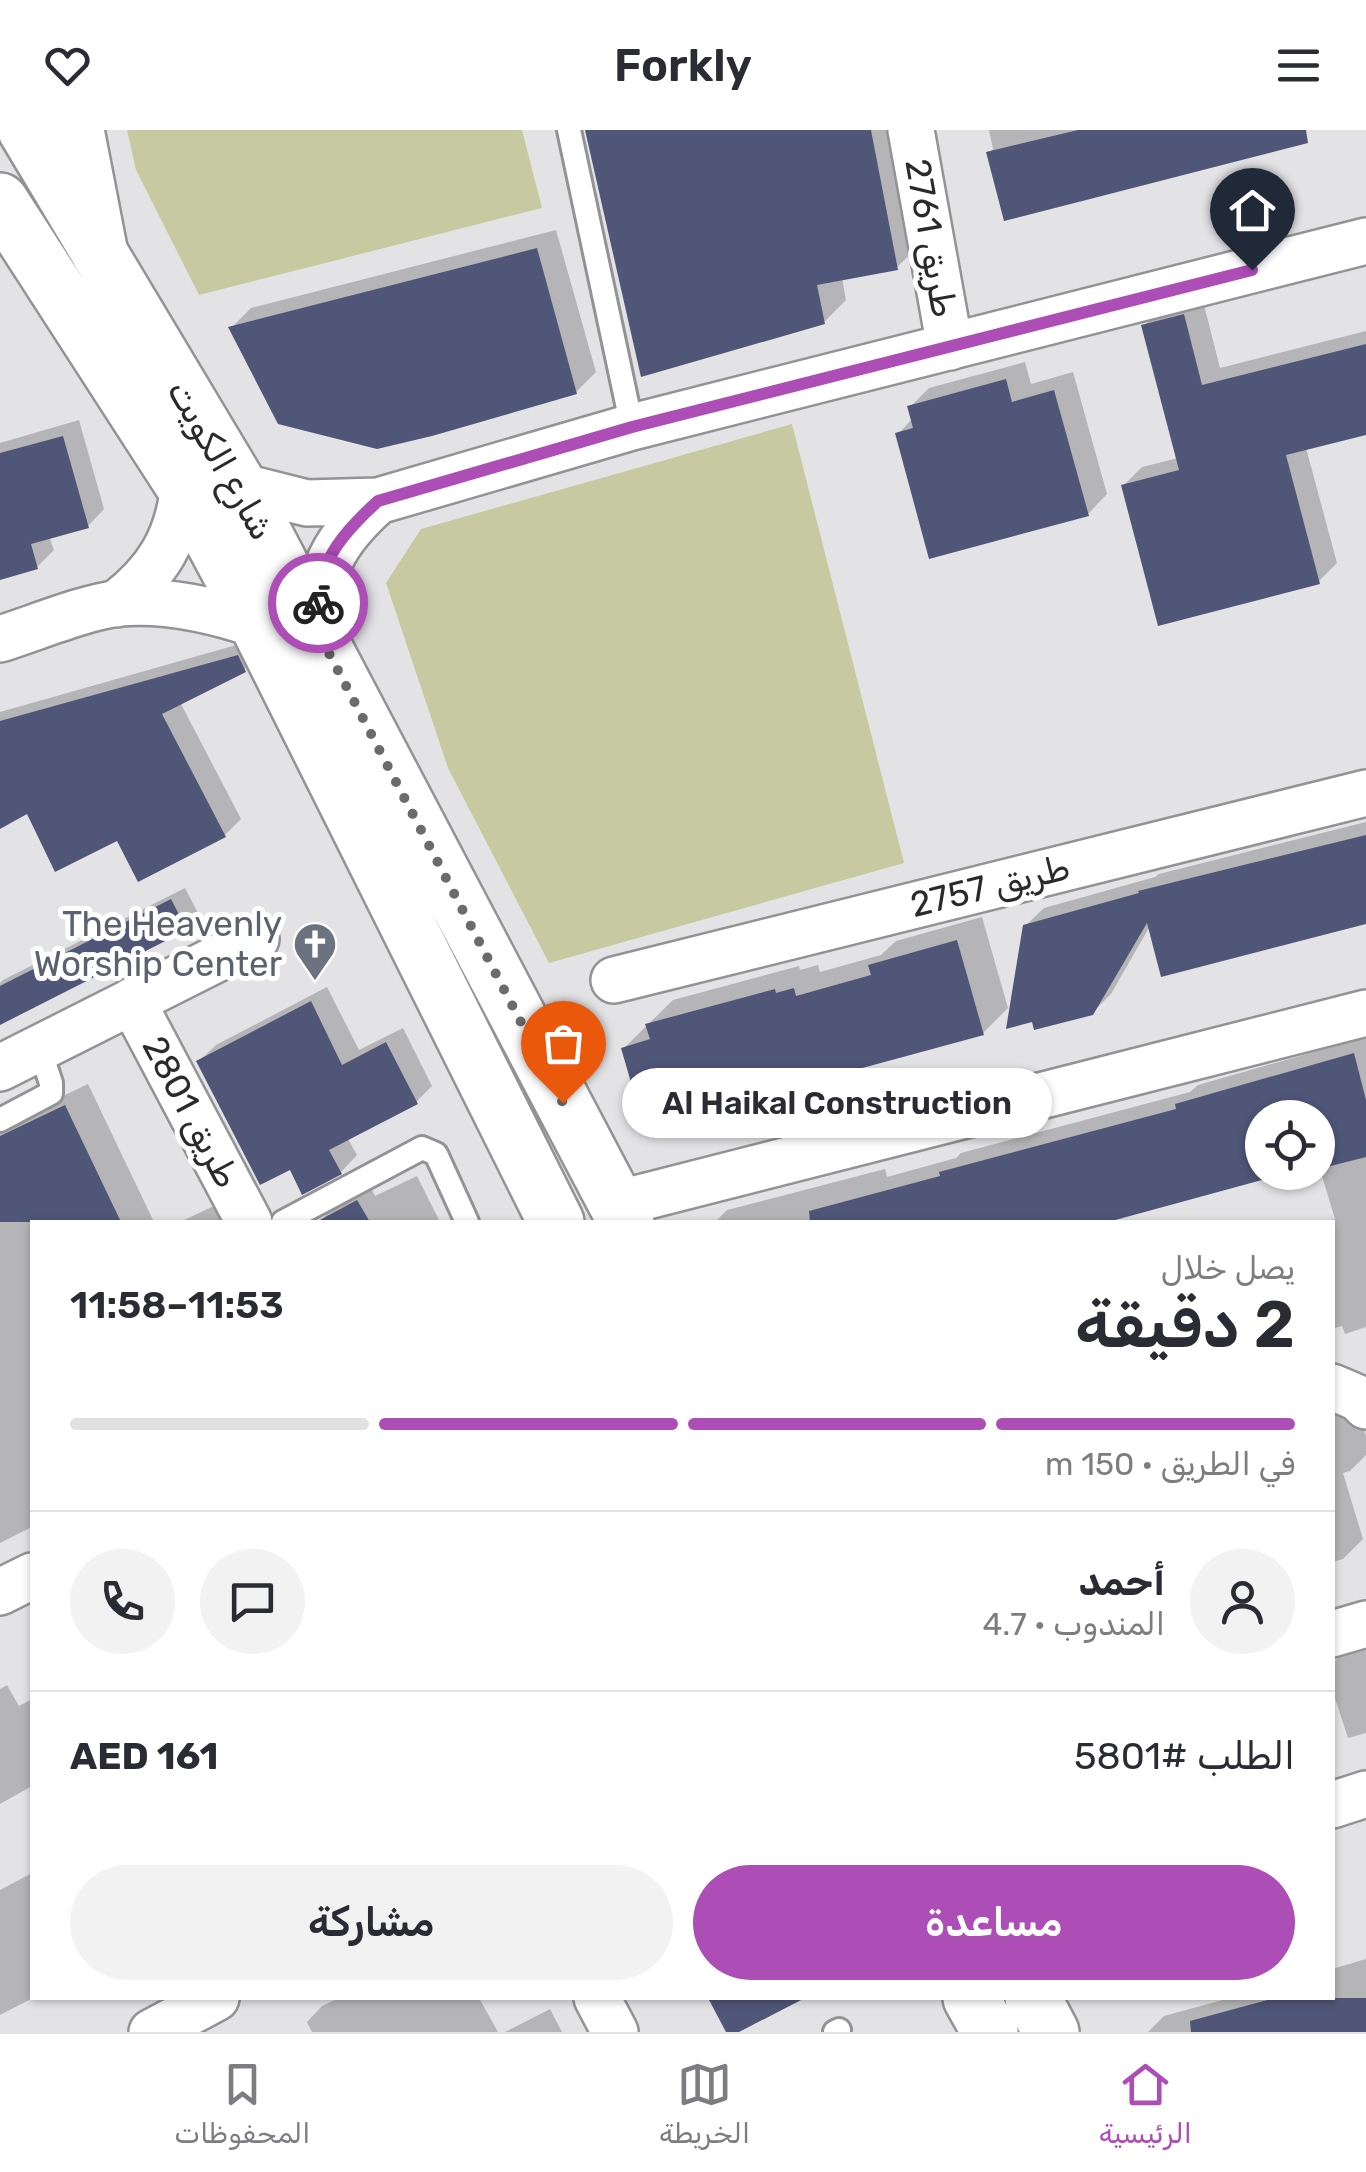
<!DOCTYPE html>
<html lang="ar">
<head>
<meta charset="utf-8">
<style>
	body { margin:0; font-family:Rubik,Cairo,sans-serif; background:#f2f2f3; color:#2b2b33; direction:rtl; height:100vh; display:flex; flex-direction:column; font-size:38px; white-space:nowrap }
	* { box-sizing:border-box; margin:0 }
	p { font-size:32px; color:#7c7c81 }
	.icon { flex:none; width:55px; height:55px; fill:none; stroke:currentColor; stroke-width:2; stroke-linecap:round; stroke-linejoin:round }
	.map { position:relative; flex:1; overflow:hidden; direction:ltr }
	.details { position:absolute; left:30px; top:1090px; width:1305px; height:780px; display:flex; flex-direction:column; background:#fff; border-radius:0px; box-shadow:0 2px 8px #0004; direction:rtl }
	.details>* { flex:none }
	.buttons { position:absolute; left:1245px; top:970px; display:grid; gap:20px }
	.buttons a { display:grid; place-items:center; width:90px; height:90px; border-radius:50%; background:#fff; box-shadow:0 2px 8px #0004; font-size:50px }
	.pin { position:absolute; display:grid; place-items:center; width:85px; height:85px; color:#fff; margin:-102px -42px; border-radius:50% 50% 50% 0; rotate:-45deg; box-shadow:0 0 10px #0007 }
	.pin .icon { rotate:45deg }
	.courier { position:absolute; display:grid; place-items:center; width:100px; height:100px; margin:-50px; border:8px solid #ad4db6; border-radius:50%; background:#fff; color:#222; box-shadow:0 2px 12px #0007 }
	.bubble { position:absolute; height:70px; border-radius:35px; background:#fff; box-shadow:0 2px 8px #0004; font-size:32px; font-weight:600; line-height:70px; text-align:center; direction:rtl }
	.summary em { font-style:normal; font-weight:600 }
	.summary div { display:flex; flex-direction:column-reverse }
	.summary { display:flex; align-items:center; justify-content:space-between; height:170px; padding:0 40px }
	h1 { font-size:65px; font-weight:600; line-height:75px }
	.bar { display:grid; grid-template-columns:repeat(4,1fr); gap:15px 10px; align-content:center; height:120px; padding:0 40px }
	.bar i { height:12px; border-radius:8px; background:#e1e1e2 }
	.bar .on { background:#ad4db6 }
	.bar p { grid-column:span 4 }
	.line { display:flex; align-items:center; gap:25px; padding:0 40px; border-top:2px solid #e1e1e2 }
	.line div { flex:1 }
	.round { display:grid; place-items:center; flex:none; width:105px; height:105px; border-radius:52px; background:#f2f2f3 }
	.button { display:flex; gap:20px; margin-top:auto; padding:20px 40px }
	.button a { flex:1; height:115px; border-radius:60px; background:#ad4db6; color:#fff; font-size:40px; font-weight:600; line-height:115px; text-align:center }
	.button a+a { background:#f2f2f3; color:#2b2b33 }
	header { display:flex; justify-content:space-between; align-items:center; height:130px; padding:0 40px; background:#fff; font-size:45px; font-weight:600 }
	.tab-bar { display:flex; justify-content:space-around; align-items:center; height:140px; border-top:2px solid #e1e1e2; background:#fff; font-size:28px; color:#7c7c81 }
	.tab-bar a { display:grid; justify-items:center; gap:5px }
	.tab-bar .on { color:#ad4db6 }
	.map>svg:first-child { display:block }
	.green { fill:#c7caa1 }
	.shadow { fill:#0003 }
	.building { fill:#4f5678 }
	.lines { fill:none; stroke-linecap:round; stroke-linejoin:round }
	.service-casing { stroke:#939395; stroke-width:28 }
	.minor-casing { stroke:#939395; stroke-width:50 }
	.secondary-casing { stroke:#939395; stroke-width:60 }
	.primary-casing { stroke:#939395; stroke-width:60 }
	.service { stroke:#fff; stroke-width:22 }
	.minor { stroke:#fff; stroke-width:45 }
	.secondary { stroke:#fff; stroke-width:55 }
	.primary { stroke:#fff; stroke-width:55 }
	.done { stroke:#6b6b6c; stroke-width:10; stroke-dasharray:0 18 }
	.route { stroke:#ad4db6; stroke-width:12 }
	.labels { text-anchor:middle; stroke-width:10; stroke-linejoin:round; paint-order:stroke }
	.street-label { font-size:35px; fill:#2a2a2b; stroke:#fff }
	.worship-label { font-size:35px; fill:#5b616d; stroke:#fff; text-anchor:end }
</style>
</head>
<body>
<header><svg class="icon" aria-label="menu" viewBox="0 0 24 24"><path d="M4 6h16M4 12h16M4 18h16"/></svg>Forkly<svg class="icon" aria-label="heart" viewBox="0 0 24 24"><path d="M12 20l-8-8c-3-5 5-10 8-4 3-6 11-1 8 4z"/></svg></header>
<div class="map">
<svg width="1366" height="1902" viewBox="0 0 1366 1902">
	<rect width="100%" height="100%" fill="#e3e3e5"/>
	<path class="green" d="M 127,0 L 522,0 L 542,78 L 199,165 L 136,40 Z
		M 792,294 L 904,733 L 549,833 L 448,638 L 386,453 L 421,399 Z"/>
	<path class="shadow" d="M 588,0 L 897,0 L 919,116 L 896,138 L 842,148 L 846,170 L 824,192 Z
		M 989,0 L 1290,0 L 989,23 L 993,19 Z
		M 556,100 L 596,242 L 576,262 L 231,198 L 251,178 Z
		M 1202,167 L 1220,238 L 1366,201 L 1366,303 L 1306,318 L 1337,433 L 1318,452 L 1123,356 L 1142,337 L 1178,328 L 1144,196 L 1162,177 Z
		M 1025,232 L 1031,254 L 1073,242 L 1107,364 L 1088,384 L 898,304 L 913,288 L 910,277 L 929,258 Z
		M 79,290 L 104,379 L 88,396 L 49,406 L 54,420 L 37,437 L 0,448 L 0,313 Z
		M 254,510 L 261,523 L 245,539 L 180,572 L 241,689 L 225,705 L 118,707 L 28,681 L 0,696 L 0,582 Z
		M 1366,692 L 1366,792 L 1150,796 L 1111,864 L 1092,883 L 1025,796 L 1044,778 L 1155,747 L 1159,744 Z
		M 185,758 L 199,785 L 186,798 L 0,882 L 0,853 L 3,850 Z
		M 982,787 L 1008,878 L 983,903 L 859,937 L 854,941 L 693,977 L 624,918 L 673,870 L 799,836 L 800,840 L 818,835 L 820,842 L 881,825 L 896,811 Z
		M 327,857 L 359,920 L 403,898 L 432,956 L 416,972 L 347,1007 L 357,1025 L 341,1042 L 199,931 L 216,915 Z
		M 1366,907 L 1366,1197 L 1345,1204 L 1342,1196 L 1332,1199 L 1332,1092 L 1323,1092 L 1335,1089 L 1318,1033 L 1318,988 L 1262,988 L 1262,1042 L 1283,1042 L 1101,1092 L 715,1092 L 727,1080 L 885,1039 L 887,1047 L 956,1028 L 961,1023 L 1190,962 L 1198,955 Z
		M 88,954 L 154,1092 L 32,1092 L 32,1397 L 0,1413 L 0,996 Z
		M 417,1046 L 440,1092 L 319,1092 L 332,1079 L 371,1058 L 375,1066 Z
		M 220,1073 L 229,1092 L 180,1092 Z
		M 1357,1276 L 1366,1306 L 1366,1325 L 1350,1341 L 1343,1343 L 1363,1409 L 1343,1429 L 1332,1432 L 1332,1283 Z
		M 1366,1520 L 1366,1603 L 1348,1608 L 1332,1559 L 1332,1534 L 1338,1528 Z
		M 7,1555 L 19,1576 L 32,1569 L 32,1656 L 0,1674 L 0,1559 Z
		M 32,1743 L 33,1868 L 0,1885 L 0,1760 Z
		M 1366,1829 L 1366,1902 L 1148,1902 L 1164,1886 L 1230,1868 L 1332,1868 L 1332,1839 Z
		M 339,1868 L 479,1868 L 498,1902 L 312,1902 L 307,1892 L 322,1876 Z
		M 550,1879 L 562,1902 L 505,1902 Z"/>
	<path class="building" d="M 585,0 L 871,0 L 898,140 L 817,155 L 825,194 L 641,247 Z
		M 1078,0 L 1306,0 L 1308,13 L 1004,91 L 986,22 Z
		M 537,118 L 577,264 L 432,306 L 377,319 L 278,294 L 228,197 Z
		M 1184,184 L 1202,255 L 1366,214 L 1366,305 L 1286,325 L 1320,454 L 1158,496 L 1121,355 L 1179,340 L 1141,195 Z
		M 1006,249 L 1012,272 L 1054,260 L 1089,386 L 929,429 L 895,303 L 913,298 L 907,276 Z
		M 63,306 L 89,398 L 31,414 L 38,439 L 0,450 L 0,323 Z
		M 238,525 L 246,542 L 162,584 L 226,707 L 138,752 L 117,711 L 55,742 L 27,684 L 0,699 L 0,591 Z
		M 1366,705 L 1366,794 L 1161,847 L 1147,793 L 1093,885 L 1034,900 L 1032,892 L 1006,899 L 1023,795 L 1139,763 L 1138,761 Z
		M 171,769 L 187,800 L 0,895 L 0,856 Z
		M 957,810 L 984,905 L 855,940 L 856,943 L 693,992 L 691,981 L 643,994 L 621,918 L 650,909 L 645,894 L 775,859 L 776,863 L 794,858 L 796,866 L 871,845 L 868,835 Z
		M 311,871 L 342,935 L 386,912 L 418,974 L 329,1020 L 342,1044 L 302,1065 L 290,1040 L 260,1055 L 196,931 Z
		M 1354,923 L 1366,970 L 1366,1027 L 1319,1039 L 1318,988 L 1262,988 L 1262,1042 L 1291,1042 L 1108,1092 L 810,1092 L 809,1081 L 940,1046 L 939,1042 L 1176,979 L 1175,974 Z
		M 65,975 L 121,1092 L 0,1092 L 0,1006 Z
		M 357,1070 L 370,1092 L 316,1092 Z
		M 708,1868 L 805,1868 L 739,1902 L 726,1902 Z
		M 1275,1868 L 1366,1868 L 1366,1902 L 1191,1902 L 1190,1891 Z"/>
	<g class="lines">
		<g class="service-casing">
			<path id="service" d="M 569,0 L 632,297
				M 0,990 L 51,963 L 51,953 L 39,917
				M 283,1092 L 422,1018 L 436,1024 L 467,1092
				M 835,1902 L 839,1900"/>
		</g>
		<g class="minor-casing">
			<path id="minor" d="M 911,0 L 950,217
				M 239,356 L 307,373 L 378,371 L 632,297 L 1366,111
				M 116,474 C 158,442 178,408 184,356
				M 318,502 C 318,441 332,412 378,371
				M 0,509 C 35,498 85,477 120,473 C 167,469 214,480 258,495
				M 614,850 L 1366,663
				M 132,871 L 249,1092
				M 0,938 L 256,809
				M 616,1074 L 1366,883
				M 1332,1257 L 1358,1268 L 1366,1276
				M 0,1462 L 32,1446
				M 1332,1504 L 1366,1494
				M 1332,1675 L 1366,1664
				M 597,1868 L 615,1902
				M 152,1902 L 216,1868"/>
		</g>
		<g class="secondary-casing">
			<path id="secondary" d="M 26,0 L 239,356 L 626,1092
				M 0,71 L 184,356 L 258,495 L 556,1092
				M 971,1868 L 990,1902
				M 1033,1868 L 1051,1902"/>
		</g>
		<g class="primary-casing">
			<path id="primary" d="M 76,0 L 100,124"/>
		</g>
		<use href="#service" class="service"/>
		<use href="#minor" class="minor"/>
		<use href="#secondary" class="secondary"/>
		<use href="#primary" class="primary"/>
	</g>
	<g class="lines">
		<path class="done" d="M 318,473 L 318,502 L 563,973"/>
		<path class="route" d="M 318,473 C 318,430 348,398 378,371 L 632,297 L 1252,140"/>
	</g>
	<defs>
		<g id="church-pin" transform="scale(2.25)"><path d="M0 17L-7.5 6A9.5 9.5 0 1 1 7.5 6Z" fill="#6b7280" stroke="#fff"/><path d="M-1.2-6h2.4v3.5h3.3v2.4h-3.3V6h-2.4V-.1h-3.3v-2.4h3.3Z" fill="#fff"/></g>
	</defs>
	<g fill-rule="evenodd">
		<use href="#church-pin" x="315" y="814"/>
	</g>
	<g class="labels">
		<g class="street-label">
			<text transform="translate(931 108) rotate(80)" y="12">طريق 2761</text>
			<text transform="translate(221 330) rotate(60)" y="12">شارع الكويت</text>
			<text transform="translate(990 756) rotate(-14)" y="12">طريق 2757</text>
			<text transform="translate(191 982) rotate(62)" y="12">طريق 2801</text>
		</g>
		<g class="worship-label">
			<text x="282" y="806">The Heavenly<tspan x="282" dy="40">Worship Center</tspan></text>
		</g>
	</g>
</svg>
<div class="buttons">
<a><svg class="icon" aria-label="locate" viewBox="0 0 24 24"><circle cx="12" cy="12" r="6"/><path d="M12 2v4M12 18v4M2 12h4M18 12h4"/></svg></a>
</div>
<div class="pin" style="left:563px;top:973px;background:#ea580c"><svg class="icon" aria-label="bag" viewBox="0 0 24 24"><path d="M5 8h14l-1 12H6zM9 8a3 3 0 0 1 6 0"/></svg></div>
<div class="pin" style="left:1252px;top:140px;background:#1f2937"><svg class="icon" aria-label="home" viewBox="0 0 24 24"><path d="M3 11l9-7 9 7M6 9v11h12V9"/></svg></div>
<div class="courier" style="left:318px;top:473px"><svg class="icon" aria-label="bike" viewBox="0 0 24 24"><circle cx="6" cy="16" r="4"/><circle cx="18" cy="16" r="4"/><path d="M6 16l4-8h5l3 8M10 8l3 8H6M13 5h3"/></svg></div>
<div class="bubble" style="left:622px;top:938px;width:430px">Al Haikal Construction</div>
<section class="details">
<div class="summary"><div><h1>2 دقيقة</h1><p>يصل خلال</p></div><em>11:53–11:58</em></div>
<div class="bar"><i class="on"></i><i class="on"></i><i class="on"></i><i></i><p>في الطريق · 150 m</p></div>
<div class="line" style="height:180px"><a class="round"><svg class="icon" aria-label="person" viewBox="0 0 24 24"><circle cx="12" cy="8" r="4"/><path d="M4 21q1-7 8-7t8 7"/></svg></a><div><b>أحمد</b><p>المندوب · 4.7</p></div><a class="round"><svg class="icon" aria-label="chat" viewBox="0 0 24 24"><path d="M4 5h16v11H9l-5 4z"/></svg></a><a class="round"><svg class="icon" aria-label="phone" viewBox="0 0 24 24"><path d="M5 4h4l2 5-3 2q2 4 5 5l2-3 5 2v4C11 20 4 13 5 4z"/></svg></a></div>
<div class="line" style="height:130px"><div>الطلب #5801</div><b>AED 161</b></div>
<div class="button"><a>مساعدة</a><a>مشاركة</a></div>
</section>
</div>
<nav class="tab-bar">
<a class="on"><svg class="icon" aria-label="home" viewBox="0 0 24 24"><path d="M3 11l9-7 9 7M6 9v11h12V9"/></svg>الرئيسية</a>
<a><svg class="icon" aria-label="map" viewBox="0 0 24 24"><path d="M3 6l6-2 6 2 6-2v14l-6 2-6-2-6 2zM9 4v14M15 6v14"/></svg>الخريطة</a>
<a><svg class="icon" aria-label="saved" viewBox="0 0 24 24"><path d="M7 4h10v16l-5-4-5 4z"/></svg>المحفوظات</a>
</nav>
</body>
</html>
